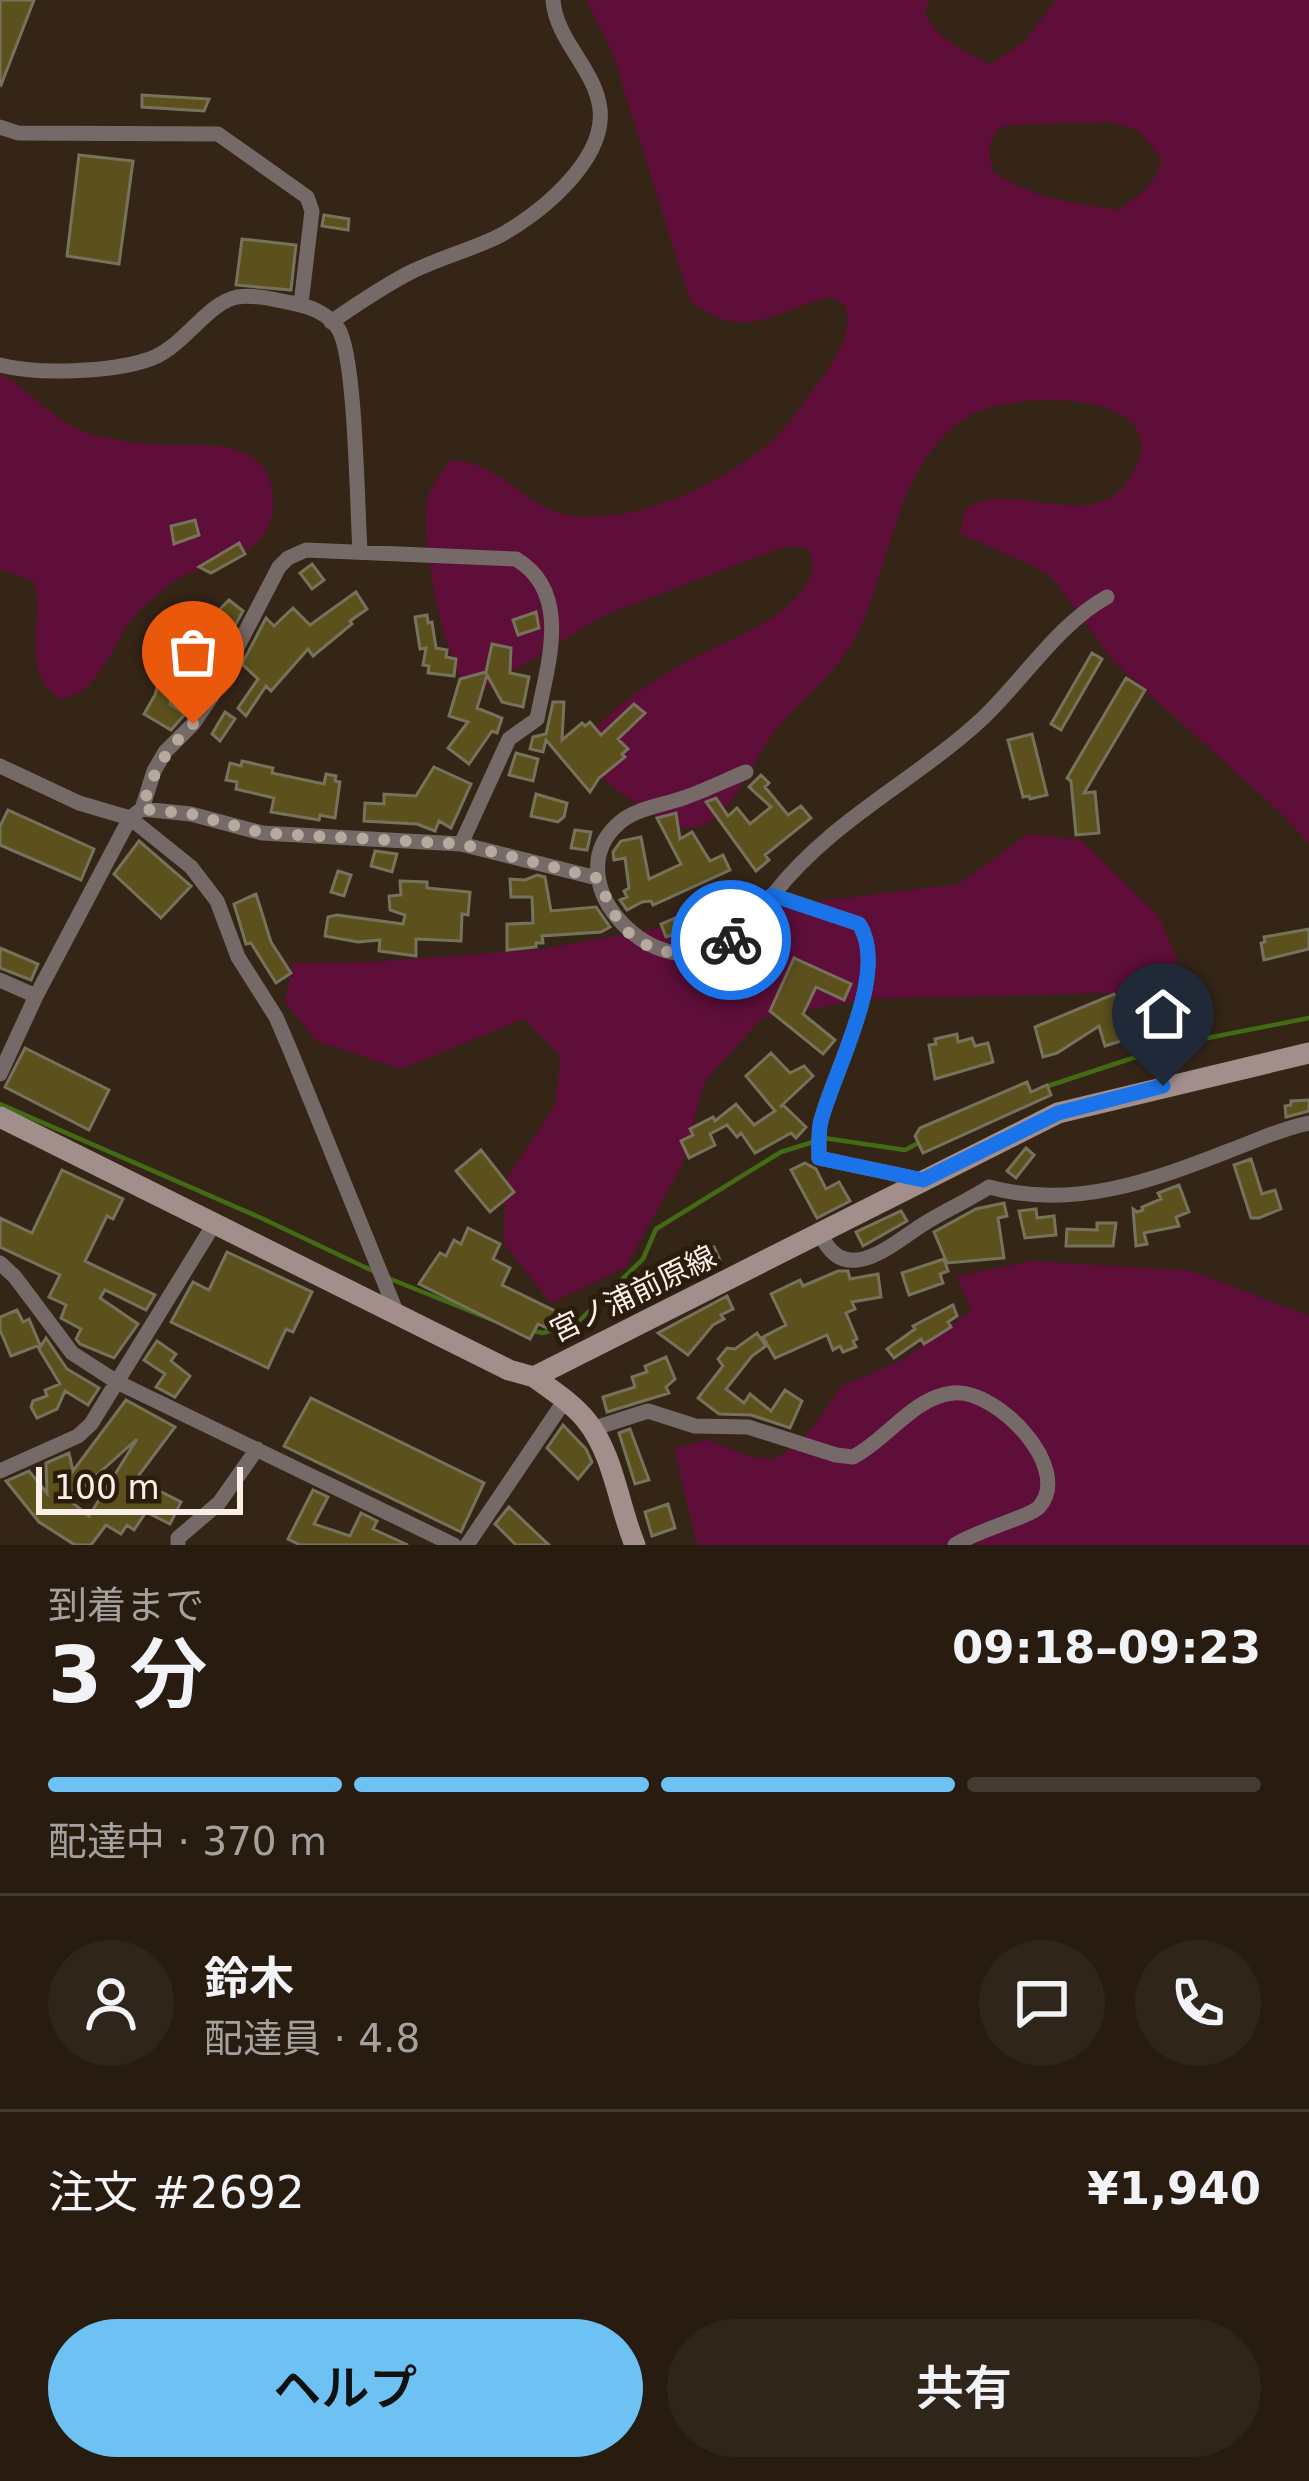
<!DOCTYPE html>
<html lang="ja">
<head>
<meta charset="utf-8">
<style>
	body { margin:0; font-family:"DejaVu Sans","Noto Sans JP",sans-serif; background:#30251a; color:#f1f3f6; height:100vh; display:flex; flex-direction:column; font-size:45px; white-space:nowrap }
	* { box-sizing:border-box; margin:0 }
	p { font-size:39px; color:#a5a19f }
	.icon { flex:none; width:66px; height:66px; fill:none; stroke:currentColor; stroke-width:2; stroke-linecap:round; stroke-linejoin:round }
	.map { position:relative; height:1545px; overflow:hidden }
	.panel { display:flex; flex-direction:column; background:#281c11; flex:1 }
	.panel>* { flex:none }
	.scale { position:absolute; left:36px; bottom:30px; width:207px; box-sizing:border-box; padding-left:12px; border:6px solid #fbf0e7; border-top:0; font-size:33px; line-height:42px; white-space:nowrap; color:#fbf0e7; -webkit-text-stroke:9px #2b1c0e; paint-order:stroke }
	.pin { position:absolute; display:grid; place-items:center; width:102px; height:102px; color:#fff; margin:-123px -51px; border-radius:50% 50% 50% 0; rotate:-45deg; box-shadow:0 0 12px #0007 }
	.pin .icon { rotate:45deg }
	.courier { position:absolute; display:grid; place-items:center; width:120px; height:120px; margin:-60px; border:9px solid #1a73e8; border-radius:50%; background:#fff; color:#222; box-shadow:0 3px 15px #0007 }
	.overview em { font-style:normal; font-weight:600 }
	.overview div { display:flex; flex-direction:column-reverse }
	.overview { display:flex; align-items:center; justify-content:space-between; height:204px; padding:0 48px }
	h1 { font-size:78px; font-weight:600; line-height:90px }
	.bar { display:grid; grid-template-columns:repeat(4,1fr); gap:18px 12px; align-content:center; height:144px; padding:0 48px }
	.bar i { height:15px; border-radius:9px; background:#443a31 }
	.bar .active { background:#6ec2f3 }
	.bar p { grid-column:span 4 }
	.line { display:flex; align-items:center; gap:30px; padding:0 48px; border-top:3px solid #443a31 }
	.line div { flex:1 }
	.round { display:grid; place-items:center; flex:none; width:126px; height:126px; border-radius:63px; background:#30251a }
	.cta { display:flex; gap:24px; margin-top:auto; padding:24px 48px }
	.cta a { flex:1; height:138px; border-radius:72px; background:#6ec2f3; color:#111; font-size:48px; font-weight:600; line-height:138px; text-align:center }
	.cta a+a { background:#30251a; color:#f1f3f6 }
	.map>svg:first-child { display:block }
	.green { fill:#5f0e39; fill-rule:evenodd }
	.lines { fill:none; stroke-linecap:round; stroke-linejoin:round }
	.stream { stroke:#416b14; stroke-width:4.5 }
	.building { fill:#5c511c; stroke:#77725c; stroke-width:3; fill-rule:evenodd }
	.street { stroke:#766a69; stroke-width:15 }
	.secondary { stroke:#a28f8c; stroke-width:21 }
	.done { stroke:#b6a99e; stroke-width:12; stroke-dasharray:0 21.6 }
	.route { stroke:#1a73e8; stroke-width:15 }
	.labels { text-anchor:middle; stroke-width:10; stroke-linejoin:round; paint-order:stroke }
	.street-label { font-size:30px; fill:#fbf0e7; stroke:#2b1c0e }
</style>
</head>
<body>
<div class="map">
<svg width="1309" height="1545" viewBox="0 0 1309 1545">
	<rect width="100%" height="100%" fill="#352517"/>
	<path class="green" d="M 586,0 L 929,0 L 925,12 C 935,38 966,53 991,64 L 1025,41 L 1056,0 L 1309,0 L 1309,844 L 1285,817 L 1114,662 L 1053,579 L 1032,565 L 960,534 L 965,509 C 1012,477 1088,535 1127,482 C 1193,391 1017,387 969,416 C 894,462 892,567 855,638 C 835,676 797,701 772,735 C 750,764 727,834 682,828 C 668,826 654,814 642,807 C 628,798 602,781 593,767 C 589,760 588,748 586,740 C 602,720 619,704 641,690 C 659,678 678,666 697,656 C 732,639 831,602 809,549 L 795,546 L 775,550 L 605,615 L 481,690 L 468,690 C 444,660 417,531 429,494 C 433,483 443,471 450,461 C 496,457 528,512 573,516 C 641,522 717,486 768,444 C 789,426 804,402 820,380 C 836,359 854,332 845,305 L 831,297 C 772,311 746,344 690,301 L 612,51 ZM 1110,122 L 1139,131 L 1162,159 C 1155,186 1140,195 1118,210 C 1073,203 1029,198 992,171 L 989,145 L 997,130 L 1008,125 Z
		M 0,374 C 32,390 56,425 91,434 C 113,440 141,444 164,445 C 205,445 270,438 273,497 C 274,513 271,526 260,539 C 240,564 195,564 171,584 C 159,593 146,603 136,614 C 112,641 100,696 60,699 C 19,672 45,622 34,581 L 0,569 Z
		M 1028,834 L 1081,840 L 1158,915 L 1178,961 L 1165,985 L 1148,992 L 866,999 L 762,1018 L 704,1082 L 682,1165 L 625,1268 L 551,1303 L 504,1244 L 505,1181 L 555,1105 L 561,1056 L 524,1019 L 401,1069 L 316,1041 L 285,1002 L 293,963 L 372,962 L 543,949 L 780,906 L 959,884 Z
		M 1034,1261 L 1192,1271 L 1309,1316 L 1309,1545 L 697,1545 L 674,1448 L 708,1440 L 751,1457 L 773,1459 L 783,1455 L 812,1428 L 842,1386 L 902,1360 L 971,1311 L 957,1276 Z"/>
	<g class="lines">
		<path class="stream" d="M 1042,1088 L 1172,1045 L 1309,1018
			M 0,1104 L 259,1217 L 373,1271
			M 824,1138 L 905,1150 L 922,1141
			M 388,1278 L 495,1321
			M 529,1330 L 543,1333 L 579,1321 L 643,1259 L 656,1229 L 781,1152 L 813,1142"/>
	</g>
	<path class="building" d="M 0,0 L 34,0 L 1,85 L 0,84 Z
		M 142,95 L 209,99 L 204,111 L 142,107 Z
		M 79,155 L 133,161 L 119,264 L 67,256 Z
		M 324,215 L 349,219 L 348,230 L 322,226 Z
		M 242,239 L 296,245 L 291,290 L 236,285 Z
		M 195,520 L 199,535 L 174,544 L 171,526 Z
		M 239,543 L 245,554 L 211,573 L 199,567 Z
		M 312,564 L 324,580 L 312,589 L 300,573 Z
		M 356,592 L 367,609 L 350,621 L 352,624 L 313,656 L 308,649 L 271,691 L 266,686 L 246,716 L 238,708 L 258,679 L 242,664 L 266,618 L 274,626 L 293,608 L 310,625 Z
		M 229,600 L 243,611 L 231,633 L 211,618 Z
		M 536,612 L 539,628 L 518,635 L 513,620 Z
		M 427,615 L 428,623 L 432,622 L 436,648 L 447,650 L 446,657 L 456,659 L 454,676 L 428,673 L 429,666 L 423,665 L 426,648 L 420,649 L 415,617 Z
		M 164,635 L 187,644 L 194,649 L 192,654 L 214,667 L 203,687 L 182,674 L 170,704 L 185,714 L 171,730 L 144,714 L 155,695 L 164,662 L 155,658 Z
		M 492,644 L 511,648 L 510,673 L 529,677 L 523,707 L 502,702 L 487,675 L 477,708 L 502,718 L 497,733 L 492,731 L 469,764 L 448,748 L 468,722 L 449,716 L 460,679 L 486,672 Z
		M 1092,653 L 1102,659 L 1061,730 L 1051,724 Z
		M 1126,678 L 1145,690 L 1084,793 L 1095,792 L 1099,833 L 1076,835 L 1071,781 L 1067,778 Z
		M 553,702 L 564,702 L 562,740 L 582,723 L 585,726 L 590,722 L 601,735 L 634,704 L 645,713 L 618,739 L 628,749 L 622,754 L 625,757 L 599,778 L 590,792 L 546,740 L 543,752 L 530,749 L 533,737 L 546,734 Z
		M 225,712 L 235,719 L 220,741 L 212,734 Z
		M 1032,734 L 1047,795 L 1030,799 L 1029,796 L 1023,797 L 1008,740 Z
		M 516,753 L 538,759 L 533,781 L 509,775 Z
		M 242,761 L 273,768 L 272,773 L 324,784 L 326,774 L 336,776 L 335,781 L 340,782 L 335,818 L 320,815 L 319,820 L 271,812 L 274,798 L 236,789 L 237,782 L 226,780 L 230,763 L 241,766 Z
		M 434,767 L 471,784 L 451,828 L 439,821 L 435,831 L 417,824 L 364,821 L 365,803 L 384,804 L 384,794 L 416,796 Z
		M 761,775 L 769,783 L 765,787 L 788,815 L 801,806 L 811,818 L 765,855 L 769,860 L 756,871 L 706,802 L 716,798 L 728,816 L 737,808 L 750,824 L 771,807 L 749,787 Z
		M 536,794 L 567,803 L 564,817 L 558,822 L 531,816 Z
		M 8,810 L 94,849 L 81,880 L 0,845 L 0,826 Z
		M 676,813 L 680,839 L 692,832 L 710,861 L 723,855 L 730,870 L 653,905 L 651,901 L 642,902 L 627,910 L 620,900 L 627,897 L 624,891 L 629,888 L 625,858 L 614,860 L 613,852 L 621,841 L 641,837 L 649,879 L 681,864 L 657,818 Z
		M 575,830 L 591,832 L 587,850 L 571,848 Z
		M 139,841 L 191,886 L 161,918 L 114,874 Z
		M 375,851 L 397,854 L 392,872 L 371,866 Z
		M 338,871 L 351,875 L 344,896 L 331,892 Z
		M 537,875 L 545,877 L 551,911 L 596,907 L 610,927 L 601,932 L 542,936 L 543,943 L 536,943 L 536,947 L 507,950 L 507,924 L 533,923 L 532,897 L 511,897 L 510,879 L 525,880 Z
		M 400,881 L 427,882 L 427,888 L 470,892 L 468,915 L 462,914 L 461,941 L 416,939 L 416,956 L 379,951 L 380,940 L 358,942 L 325,936 L 328,917 L 337,915 L 403,924 L 405,915 L 390,910 L 389,896 L 401,895 Z
		M 256,894 L 271,942 L 291,973 L 276,983 L 251,943 L 246,944 L 234,904 Z
		M 732,894 L 737,905 L 729,908 L 733,918 L 716,925 L 718,931 L 704,937 L 700,926 L 666,937 L 661,924 Z
		M 1309,929 L 1309,949 L 1264,960 L 1261,943 L 1265,942 L 1264,937 Z
		M 0,948 L 38,964 L 31,980 L 0,968 Z
		M 794,958 L 851,984 L 844,1000 L 816,987 L 803,1014 L 835,1040 L 823,1054 L 770,1011 Z
		M 1177,982 L 1182,1003 L 1158,1008 L 1164,1027 L 1105,1046 L 1099,1026 L 1057,1053 L 1043,1057 L 1035,1027 L 1114,994 L 1116,997 Z
		M 957,1034 L 958,1042 L 972,1038 L 975,1046 L 988,1043 L 993,1062 L 935,1079 L 929,1045 L 936,1044 L 935,1039 Z
		M 25,1048 L 109,1090 L 89,1130 L 5,1087 Z
		M 771,1053 L 790,1073 L 804,1066 L 813,1076 L 780,1107 L 783,1105 L 806,1127 L 796,1138 L 791,1133 L 755,1153 L 741,1133 L 737,1137 L 727,1125 L 710,1134 L 715,1145 L 689,1158 L 681,1141 L 693,1135 L 690,1129 L 713,1117 L 715,1121 L 736,1104 L 754,1125 L 775,1111 L 746,1076 Z
		M 1027,1082 L 1031,1092 L 1047,1085 L 1051,1095 L 923,1153 L 915,1136 L 920,1128 Z
		M 1309,1100 L 1309,1111 L 1286,1117 L 1285,1106 L 1291,1105 L 1291,1101 Z
		M 1026,1148 L 1034,1155 L 1016,1178 L 1007,1171 Z
		M 481,1150 L 514,1192 L 490,1212 L 456,1171 Z
		M 1251,1159 L 1262,1194 L 1275,1190 L 1281,1209 L 1259,1218 L 1251,1218 L 1234,1165 Z
		M 805,1163 L 816,1169 L 826,1189 L 839,1182 L 850,1201 L 817,1218 L 791,1170 Z
		M 62,1170 L 123,1199 L 113,1219 L 107,1216 L 85,1261 L 155,1295 L 146,1310 L 105,1290 L 100,1298 L 138,1324 L 114,1358 L 80,1344 L 76,1339 L 81,1329 L 61,1318 L 66,1305 L 49,1297 L 60,1275 L 0,1247 L 0,1218 L 32,1233 Z
		M 1179,1185 L 1189,1212 L 1176,1217 L 1179,1226 L 1144,1233 L 1147,1244 L 1136,1246 L 1133,1209 L 1137,1212 L 1143,1210 L 1142,1207 L 1161,1199 L 1158,1193 Z
		M 1004,1203 L 1007,1216 L 998,1218 L 1004,1258 L 947,1263 L 934,1232 L 976,1209 Z
		M 1036,1209 L 1037,1218 L 1054,1216 L 1056,1235 L 1025,1238 L 1019,1211 Z
		M 901,1211 L 907,1221 L 863,1246 L 856,1232 Z
		M 1097,1223 L 1116,1223 L 1113,1246 L 1066,1246 L 1067,1229 L 1097,1230 Z
		M 468,1228 L 500,1244 L 493,1259 L 510,1268 L 502,1285 L 557,1312 L 549,1329 L 538,1324 L 530,1339 L 419,1284 L 440,1253 L 446,1256 L 454,1240 L 461,1244 Z
		M 714,1247 L 720,1260 L 681,1282 L 674,1268 Z
		M 227,1252 L 312,1292 L 293,1332 L 286,1329 L 268,1368 L 171,1322 L 193,1282 L 209,1290 Z
		M 944,1259 L 948,1271 L 940,1274 L 943,1283 L 909,1295 L 902,1273 Z
		M 838,1271 L 848,1271 L 850,1279 L 878,1274 L 881,1297 L 852,1302 L 855,1309 L 846,1313 L 857,1339 L 853,1341 L 856,1347 L 843,1352 L 840,1346 L 833,1350 L 827,1335 L 775,1358 L 763,1337 L 786,1325 L 771,1294 L 800,1280 L 803,1286 Z
		M 727,1296 L 733,1309 L 721,1315 L 724,1319 L 713,1325 L 688,1355 L 658,1333 Z
		M 953,1305 L 957,1316 L 948,1322 L 951,1327 L 924,1344 L 921,1339 L 894,1358 L 887,1349 L 915,1329 L 913,1326 Z
		M 17,1310 L 23,1322 L 29,1319 L 40,1345 L 11,1356 L 0,1330 L 0,1317 Z
		M 757,1333 L 766,1346 L 752,1356 L 726,1389 L 744,1403 L 750,1394 L 771,1411 L 785,1390 L 802,1401 L 790,1428 L 751,1415 L 719,1414 L 698,1398 L 723,1366 L 718,1359 L 727,1348 L 735,1349 Z
		M 46,1338 L 67,1369 L 99,1388 L 88,1405 L 65,1391 L 57,1409 L 37,1418 L 31,1407 L 33,1401 L 47,1396 L 45,1390 L 60,1384 L 39,1349 Z
		M 157,1341 L 176,1354 L 171,1361 L 190,1376 L 175,1397 L 156,1387 L 165,1374 L 144,1360 Z
		M 666,1357 L 675,1379 L 666,1387 L 669,1393 L 607,1412 L 603,1397 L 635,1387 L 632,1377 L 647,1372 L 645,1366 Z
		M 311,1398 L 484,1483 L 461,1532 L 284,1446 Z
		M 126,1400 L 175,1427 L 136,1479 L 181,1502 L 170,1524 L 146,1512 L 134,1530 L 127,1525 L 121,1534 L 106,1525 L 91,1545 L 75,1545 L 39,1522 L 6,1481 L 29,1471 L 47,1493 L 46,1463 L 69,1453 L 73,1471 ZM 137,1439 L 89,1516 L 69,1500 Z
		M 563,1425 L 586,1449 L 592,1462 L 578,1479 L 547,1448 Z
		M 630,1429 L 649,1480 L 635,1484 L 619,1433 Z
		M 313,1490 L 328,1497 L 314,1524 L 350,1536 L 361,1513 L 377,1521 L 373,1529 L 408,1545 L 300,1545 L 288,1539 Z
		M 668,1504 L 675,1528 L 652,1536 L 645,1512 Z
		M 509,1507 L 549,1545 L 516,1545 L 495,1524 Z"/>
	<g class="lines">
		<path class="street" d="M 0,127 L 18,133 L 218,134 L 307,197 L 312,211 L 301,304
			M 331,322 C 357,304 382,287 409,273 C 437,259 467,251 495,238 C 537,217 606,161 600,109 C 595,68 556,41 553,0
			M 0,365 C 37,375 110,372 147,360 C 182,350 206,303 237,297 C 255,294 275,300 292,303 C 309,306 330,314 339,330 C 356,361 357,507 360,551
			M 0,766 L 79,803 L 130,818 L 191,867 L 217,901 L 238,957 L 276,1017 L 291,1052 L 396,1311
			M 746,772 C 726,780 706,790 686,797 C 665,805 635,808 618,824 C 553,883 658,991 729,942 C 745,931 759,909 773,895 L 859,924 C 890,971 834,1071 821,1120 C 818,1132 819,1145 819,1158 L 923,1180
			M 142,809 L 191,814 L 262,833 L 461,844 L 597,878
			M 773,895 C 832,819 914,782 983,718 C 1024,679 1058,624 1107,597
			M 0,980 L 36,996
			M 0,1074 L 36,996 L 130,818 L 142,809 L 154,771 L 165,752 L 193,724 L 212,696 L 279,567 L 288,558 L 306,550 L 516,559 C 573,593 547,666 537,719 L 509,739 L 461,844
			M 821,1235 C 845,1287 890,1246 922,1225 C 944,1211 967,1201 989,1187 C 1073,1210 1152,1181 1231,1150 C 1256,1141 1282,1128 1309,1123
			M 0,1263 L 15,1277 L 72,1353 L 117,1382 L 454,1545
			M 592,1429 L 648,1411 L 695,1426 L 748,1427 L 836,1455 L 853,1457 C 887,1440 913,1397 953,1393 C 996,1388 1074,1468 1039,1507 C 1030,1517 975,1531 955,1545
			M 0,1471 L 78,1436 L 91,1424 L 214,1224
			M 178,1545 L 178,1538 L 219,1503 L 257,1449
			M 467,1545 L 565,1400"/>
		<path class="secondary" d="M 0,1117 L 509,1370 L 534,1377 L 1058,1113 L 1309,1053
			M 534,1377 C 552,1390 572,1403 586,1420 C 614,1455 618,1504 635,1545"/>
	</g>
	<g class="lines">
		<path class="done" d="M 193,724 C 163,754 154,770 142,809 L 191,814 L 262,833 L 461,844 L 597,878 C 605,894 613,916 625,929 C 652,958 698,960 731,940"/>
		<path class="route" d="M 731,940 L 772,895 L 859,924 C 890,971 834,1071 821,1121 C 818,1132 819,1145 819,1158 L 923,1180 L 1058,1113 L 1163,1086"/>
	</g>
	<g class="labels">
		<g class="street-label">
			<text transform="translate(633 1294) rotate(-26)" y="10">宮ノ浦前原線</text>
		</g>
	</g>
</svg>
<div class="scale">100 m</div>
<div class="pin" style="left:193px;top:724px;background:#ea580c"><svg class="icon" aria-label="bag" viewBox="0 0 24 24"><path d="M5 8h14l-1 12H6zM9 8a3 3 0 0 1 6 0"/></svg></div>
<div class="pin" style="left:1163px;top:1086px;background:#1f2937"><svg class="icon" aria-label="home" viewBox="0 0 24 24"><path d="M3 11l9-7 9 7M6 9v11h12V9"/></svg></div>
<div class="courier" style="left:731px;top:940px"><svg class="icon" aria-label="bike" viewBox="0 0 24 24"><circle cx="6" cy="16" r="4"/><circle cx="18" cy="16" r="4"/><path d="M6 16l4-8h5l3 8M10 8l3 8H6M13 5h3"/></svg></div>
</div>
<section class="panel">
<div class="overview"><div><h1>3 分</h1><p>到着まで</p></div><em>09:18–09:23</em></div>
<div class="bar"><i class="active"></i><i class="active"></i><i class="active"></i><i></i><p>配達中 · 370 m</p></div>
<div class="line" style="height:216px"><a class="round"><svg class="icon" aria-label="person" viewBox="0 0 24 24"><circle cx="12" cy="8" r="4"/><path d="M4 21q1-7 8-7t8 7"/></svg></a><div><b>鈴木</b><p>配達員 · 4.8</p></div><a class="round"><svg class="icon" aria-label="chat" viewBox="0 0 24 24"><path d="M4 5h16v11H9l-5 4z"/></svg></a><a class="round"><svg class="icon" aria-label="phone" viewBox="0 0 24 24"><path d="M5 4h4l2 5-3 2q2 4 5 5l2-3 5 2v4C11 20 4 13 5 4z"/></svg></a></div>
<div class="line" style="height:156px"><div>注文 #2692</div><b>¥1,940</b></div>
<div class="cta"><a>ヘルプ</a><a>共有</a></div>
</section>
</body>
</html>
